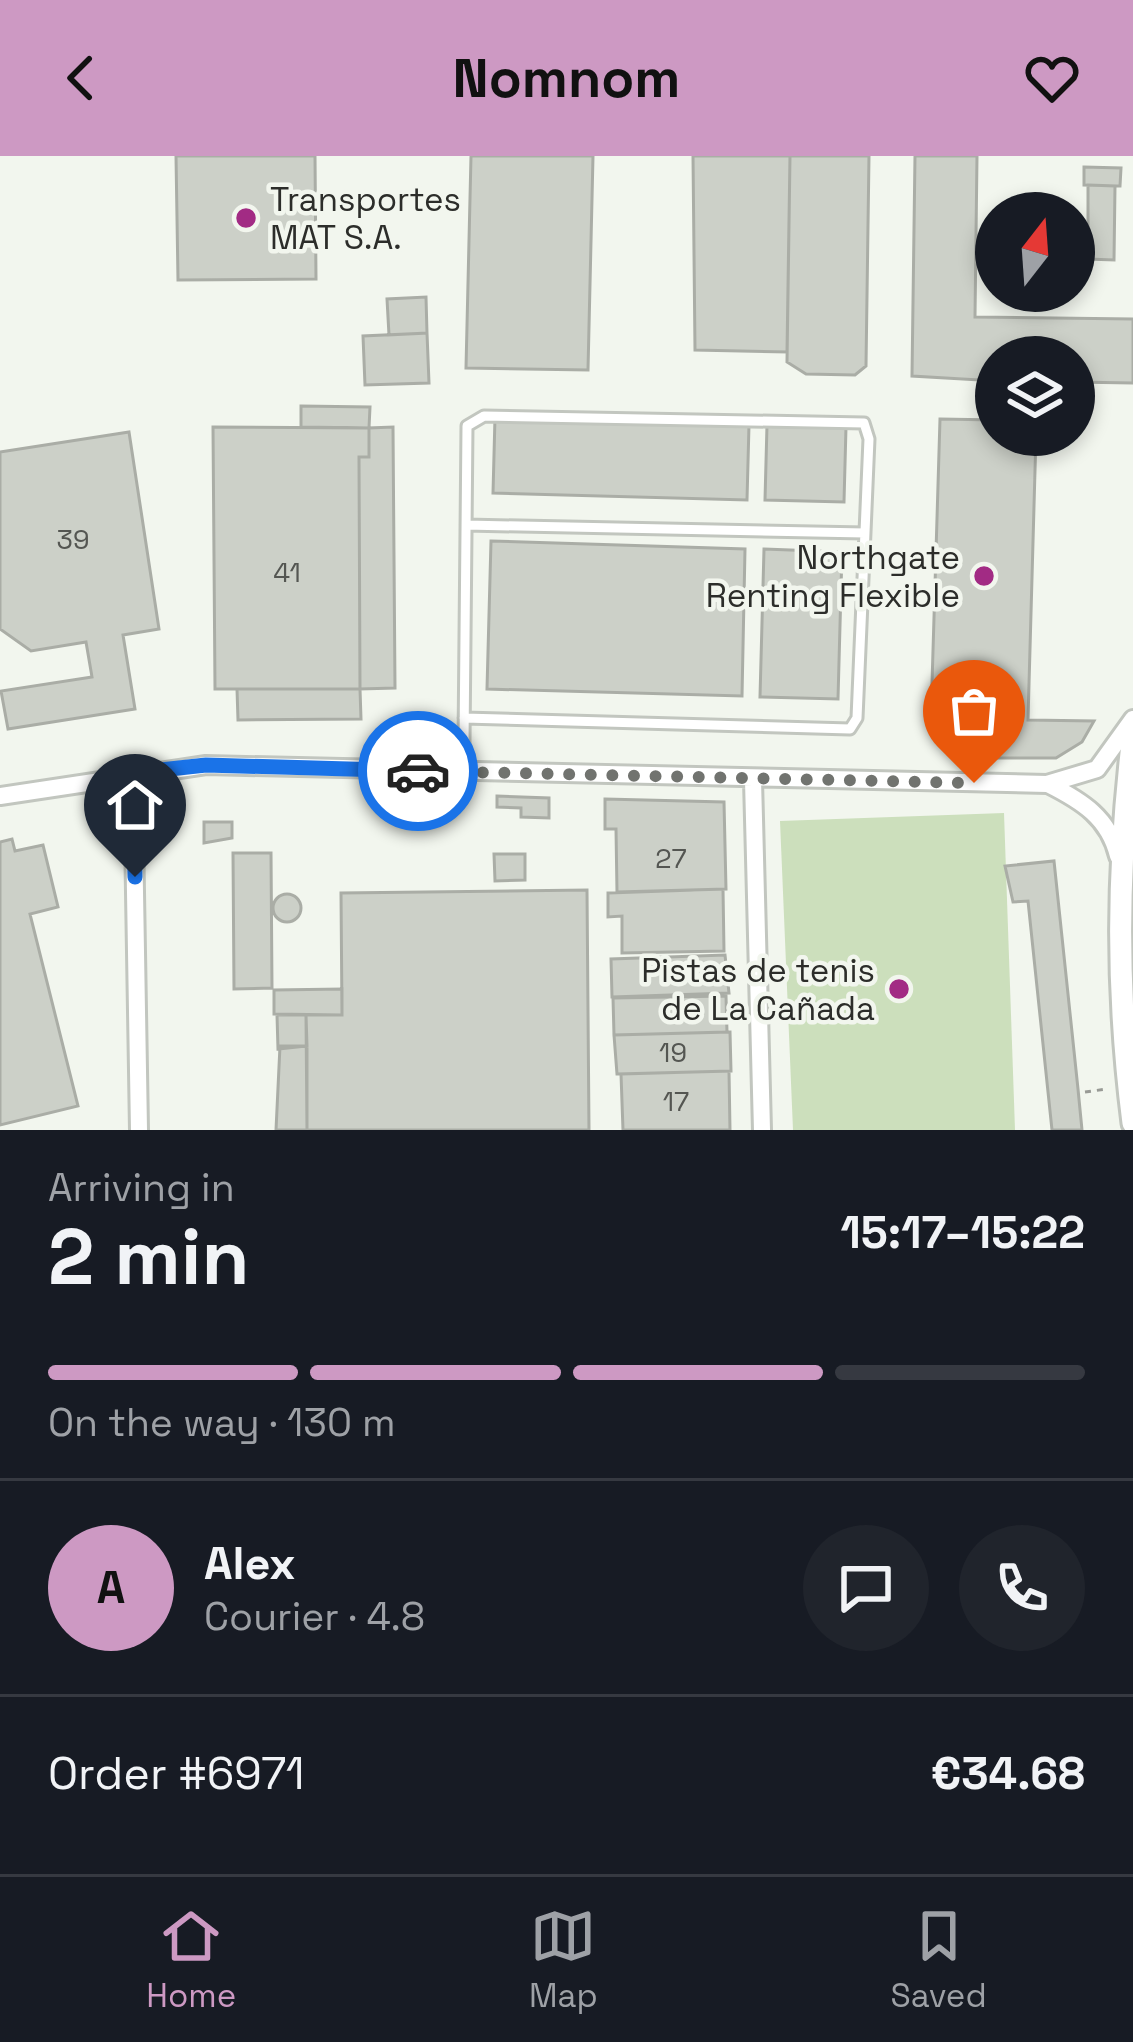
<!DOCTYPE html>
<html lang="en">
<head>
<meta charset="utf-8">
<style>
	body { margin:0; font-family:"Space Grotesk",sans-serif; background:#20242c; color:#f1f3f6; height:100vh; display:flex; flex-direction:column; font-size:45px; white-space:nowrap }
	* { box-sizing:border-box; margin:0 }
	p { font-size:39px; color:#9ea1a6 }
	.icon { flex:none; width:66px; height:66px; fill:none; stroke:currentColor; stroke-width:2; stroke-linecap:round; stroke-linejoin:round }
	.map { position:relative; height:974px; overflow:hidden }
	.details { display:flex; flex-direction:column; background:#171b24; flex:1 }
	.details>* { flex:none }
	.needle { width:78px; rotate:17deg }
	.tools { position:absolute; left:975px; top:36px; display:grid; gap:24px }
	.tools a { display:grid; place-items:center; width:120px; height:120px; border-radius:50%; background:#171b24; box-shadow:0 6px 18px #0003; font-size:60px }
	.pin { position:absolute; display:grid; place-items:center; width:102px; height:102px; color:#fff; margin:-123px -51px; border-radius:50% 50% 50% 0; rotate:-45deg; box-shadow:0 0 12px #0007 }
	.pin .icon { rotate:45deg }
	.courier { position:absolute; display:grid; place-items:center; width:120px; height:120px; margin:-60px; border:9px solid #1a73e8; border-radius:50%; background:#fff; color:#222; box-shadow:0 3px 15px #0007 }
	.summary em { font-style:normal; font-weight:600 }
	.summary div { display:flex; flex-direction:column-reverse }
	.summary { display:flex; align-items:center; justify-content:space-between; height:204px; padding:0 48px }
	h1 { font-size:78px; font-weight:600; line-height:90px }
	.bar { display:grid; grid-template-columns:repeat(4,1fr); gap:18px 12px; align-content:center; height:144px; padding:0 48px }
	.bar i { height:15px; border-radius:9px; background:#363941 }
	.bar .selected { background:#cd99c3 }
	.bar p { grid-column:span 4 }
	.line { display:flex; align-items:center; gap:30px; padding:0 48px; border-top:3px solid #363941 }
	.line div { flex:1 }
	.round { display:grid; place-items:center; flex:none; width:126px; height:126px; border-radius:63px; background:#20242c }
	header { display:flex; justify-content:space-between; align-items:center; height:156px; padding:0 48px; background:#cd99c3; color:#111; font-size:54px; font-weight:600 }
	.menu { display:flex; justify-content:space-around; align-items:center; height:168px; border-top:3px solid #363941; background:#171b24; font-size:33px; color:#9ea1a6 }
	.menu a { display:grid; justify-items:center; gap:6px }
	.menu .selected { color:#cd99c3 }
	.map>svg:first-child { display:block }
	.green { fill:#ccdfbc }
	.building { fill:#ccd0c8; stroke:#aaada6; stroke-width:3 }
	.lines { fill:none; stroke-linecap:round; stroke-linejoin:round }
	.service-casing { stroke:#c2c6bf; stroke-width:15 }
	.minor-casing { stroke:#c2c6bf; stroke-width:22 }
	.tertiary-casing { stroke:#c2c6bf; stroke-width:27 }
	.path { stroke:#989a95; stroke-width:3; stroke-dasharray:6 6; stroke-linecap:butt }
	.service { stroke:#fff; stroke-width:9 }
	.minor { stroke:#fff; stroke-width:16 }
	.tertiary { stroke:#fff; stroke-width:21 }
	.done { stroke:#71736f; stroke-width:12; stroke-dasharray:0 21.6 }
	.route { stroke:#1a73e8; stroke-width:15 }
	.poi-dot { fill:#a22b84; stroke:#f2f6ee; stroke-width:4.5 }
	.labels { text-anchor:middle; stroke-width:9; stroke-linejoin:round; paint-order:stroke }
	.number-label { font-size:27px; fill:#545652 }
	.poi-label { font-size:33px; fill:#2c2d2a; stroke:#f2f6ee; text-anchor:end }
</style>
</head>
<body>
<header><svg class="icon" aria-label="back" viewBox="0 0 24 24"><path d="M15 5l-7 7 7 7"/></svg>Nomnom<svg class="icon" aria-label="heart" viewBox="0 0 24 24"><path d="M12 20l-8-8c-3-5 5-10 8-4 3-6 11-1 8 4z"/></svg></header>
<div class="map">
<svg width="1133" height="974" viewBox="0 0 1133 974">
	<rect width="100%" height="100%" fill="#f2f6ee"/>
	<path class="green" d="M 1004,657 L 1015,974 L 793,974 L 780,665 Z"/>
	<path class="building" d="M 176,0 L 315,0 L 316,123 L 178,124 Z
		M 471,0 L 593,0 L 588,214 L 466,212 Z
		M 693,0 L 790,0 L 787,196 L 695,194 Z
		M 790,0 L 869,0 L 866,210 L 855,219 L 806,218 L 787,206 Z
		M 915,0 L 977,0 L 975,161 L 1133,163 L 1133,227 L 1074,226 L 1074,201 L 996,201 L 996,225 L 912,220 Z
		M 1084,11 L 1121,12 L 1120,30 L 1084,29 Z
		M 1088,29 L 1115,30 L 1114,104 L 1088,103 Z
		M 426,141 L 427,177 L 389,179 L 387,143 Z
		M 427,177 L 429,227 L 365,229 L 363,180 Z
		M 301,250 L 370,251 L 369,272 L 301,271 Z
		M 495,261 L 749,269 L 747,344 L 493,337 Z
		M 940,263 L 996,264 L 996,279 L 1036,279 L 1028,564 L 1094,565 L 1082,586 L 1056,602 L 985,602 L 986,562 L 931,561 Z
		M 767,269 L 846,271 L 844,346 L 765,344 Z
		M 213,271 L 369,272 L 369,301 L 359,301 L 360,533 L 215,533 Z
		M 393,271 L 395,532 L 360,533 L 359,301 L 369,301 L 369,272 Z
		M 129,276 L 159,473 L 123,479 L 135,553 L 8,573 L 1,535 L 92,521 L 86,486 L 31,495 L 0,473 L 0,296 Z
		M 491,385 L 745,393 L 742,540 L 487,533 Z
		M 764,393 L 842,396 L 838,543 L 760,541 Z
		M 237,533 L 360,533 L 361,563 L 238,564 Z
		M 497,640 L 549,642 L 549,662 L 521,661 L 521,652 L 497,651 Z
		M 605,643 L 724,646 L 726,733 L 617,736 L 616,673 L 605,673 Z
		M 204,666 L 232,666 L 232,682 L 204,687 Z
		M 12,683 L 15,695 L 43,689 L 58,751 L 30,758 L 78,950 L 0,969 L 0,686 Z
		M 233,697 L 271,697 L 272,832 L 234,833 Z
		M 494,698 L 525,698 L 525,724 L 495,725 Z
		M 1054,705 L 1078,933 L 1082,974 L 1052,974 L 1028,745 L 1013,746 L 1005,710 Z
		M 723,733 L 724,795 L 622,797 L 622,760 L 608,761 L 608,737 Z
		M 587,734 L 589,974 L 307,974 L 306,859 L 342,859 L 341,737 Z
		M273 752a14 14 0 1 1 28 0a14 14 0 1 1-28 0Z
		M 725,799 L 729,837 L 612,841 L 611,803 Z
		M 342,833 L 342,859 L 274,858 L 274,834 Z
		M 726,840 L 727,876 L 614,879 L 613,842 Z
		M 277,859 L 306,859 L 307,890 L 278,893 Z
		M 730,876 L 731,915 L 617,918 L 614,879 Z
		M 280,890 L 307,890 L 307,974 L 276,974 Z
		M 729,915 L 730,974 L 623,974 L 621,918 Z"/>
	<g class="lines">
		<g class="service-casing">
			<path id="service" d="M 466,369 L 865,377
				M 464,617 L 464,587 L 467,270 L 484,260 L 864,267 L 869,283 L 857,562 L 850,573 L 464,562"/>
		</g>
		<g class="minor-casing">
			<path id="minor" d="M 133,617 L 139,974
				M 753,624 L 762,974
				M 1048,628 C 1082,645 1109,662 1118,700
				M 0,640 L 206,609 L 1047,628 L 1097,613 L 1133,563"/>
		</g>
		<g class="tertiary-casing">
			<path id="tertiary" d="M 1133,580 C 1117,714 1116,833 1133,967"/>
		</g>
		<path class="path" d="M 1085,936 L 1107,933"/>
		<use href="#service" class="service"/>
		<use href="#minor" class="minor"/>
		<use href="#tertiary" class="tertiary"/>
	</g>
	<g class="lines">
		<path class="done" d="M 418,615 L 974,627"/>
		<path class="route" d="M 135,721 L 133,617 L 206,609 L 418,615"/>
	</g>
	<g class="poi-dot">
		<circle cx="246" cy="62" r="12"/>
		<circle cx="984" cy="420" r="12"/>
		<circle cx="899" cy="833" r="12"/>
	</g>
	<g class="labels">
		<g class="number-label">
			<text x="73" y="393">39</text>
			<text x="287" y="426">41</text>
			<text x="671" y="712">27</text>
			<text x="673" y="906">19</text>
			<text x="676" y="955">17</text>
		</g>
		<g class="poi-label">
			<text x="270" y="55" text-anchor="start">Transportes<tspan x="270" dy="38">MAT S.A.</tspan></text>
			<text x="960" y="413">Northgate<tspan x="960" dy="38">Renting Flexible</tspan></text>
			<text x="875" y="826">Pistas de tenis<tspan x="875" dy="38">de La Cañada</tspan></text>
		</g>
	</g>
</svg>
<div class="tools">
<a><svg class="needle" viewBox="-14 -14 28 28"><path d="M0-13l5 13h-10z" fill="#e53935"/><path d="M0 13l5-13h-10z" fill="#9ea1a6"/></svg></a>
<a><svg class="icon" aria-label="layers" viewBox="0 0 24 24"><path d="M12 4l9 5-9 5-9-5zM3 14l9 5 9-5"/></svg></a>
</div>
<div class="pin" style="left:974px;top:627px;background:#ea580c"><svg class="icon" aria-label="bag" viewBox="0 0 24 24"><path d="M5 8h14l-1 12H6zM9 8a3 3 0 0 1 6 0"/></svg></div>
<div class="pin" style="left:135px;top:721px;background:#1f2937"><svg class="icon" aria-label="home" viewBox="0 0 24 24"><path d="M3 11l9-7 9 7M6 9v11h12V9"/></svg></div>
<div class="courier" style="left:418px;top:615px"><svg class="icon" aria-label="car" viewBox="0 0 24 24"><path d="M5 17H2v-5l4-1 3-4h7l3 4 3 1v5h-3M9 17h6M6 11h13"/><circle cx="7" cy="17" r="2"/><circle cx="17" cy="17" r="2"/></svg></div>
</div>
<section class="details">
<div class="summary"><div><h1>2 min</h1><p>Arriving in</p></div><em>15:17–15:22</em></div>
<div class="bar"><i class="selected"></i><i class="selected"></i><i class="selected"></i><i></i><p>On the way · 130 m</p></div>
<div class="line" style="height:216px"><b class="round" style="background:#cd99c3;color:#111">A</b><div><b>Alex</b><p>Courier · 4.8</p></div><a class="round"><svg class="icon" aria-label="chat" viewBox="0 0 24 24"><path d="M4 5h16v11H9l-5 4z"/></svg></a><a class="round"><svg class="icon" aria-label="phone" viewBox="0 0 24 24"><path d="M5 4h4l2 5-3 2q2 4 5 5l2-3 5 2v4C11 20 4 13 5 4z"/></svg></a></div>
<div class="line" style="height:156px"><div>Order #6971</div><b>€34.68</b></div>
</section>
<nav class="menu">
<a class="selected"><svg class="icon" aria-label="home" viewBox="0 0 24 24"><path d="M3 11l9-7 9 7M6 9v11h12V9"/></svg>Home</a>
<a><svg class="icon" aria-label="map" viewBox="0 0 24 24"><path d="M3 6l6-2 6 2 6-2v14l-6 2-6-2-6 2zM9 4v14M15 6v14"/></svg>Map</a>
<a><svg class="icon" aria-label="saved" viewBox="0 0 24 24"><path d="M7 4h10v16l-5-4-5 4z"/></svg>Saved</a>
</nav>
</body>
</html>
